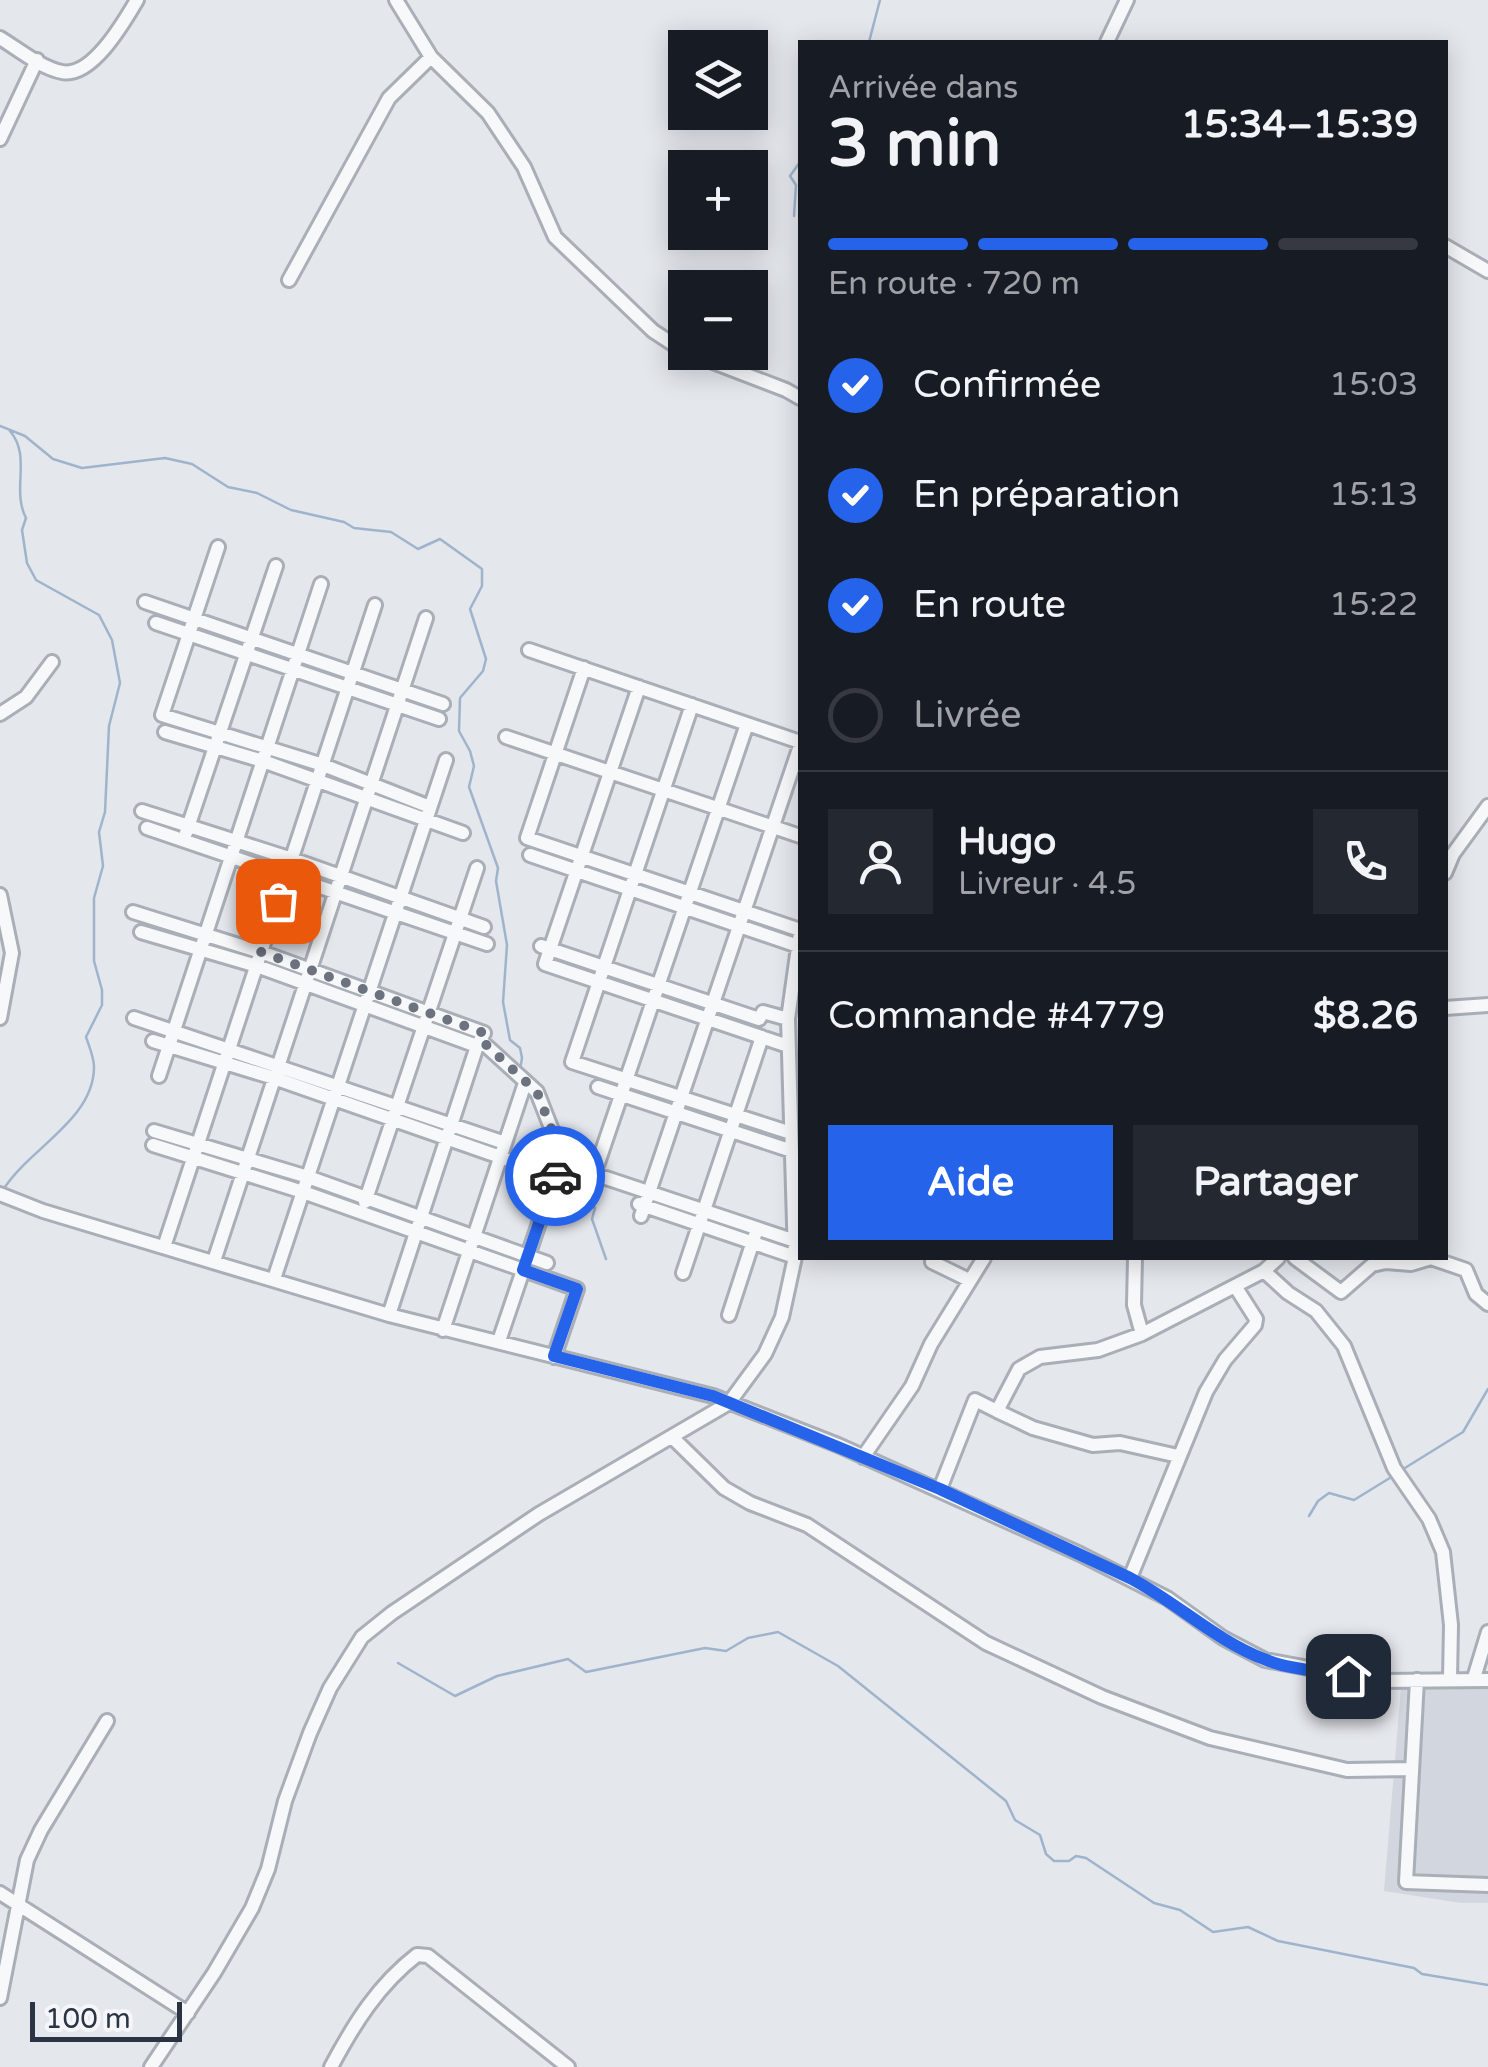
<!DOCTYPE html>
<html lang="fr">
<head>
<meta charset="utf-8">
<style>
	body { margin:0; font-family:"Varela Round",sans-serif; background:#242831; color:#f1f3f6; height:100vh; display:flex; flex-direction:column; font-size:38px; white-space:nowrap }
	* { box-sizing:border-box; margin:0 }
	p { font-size:32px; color:#9ea1a6 }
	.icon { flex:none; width:55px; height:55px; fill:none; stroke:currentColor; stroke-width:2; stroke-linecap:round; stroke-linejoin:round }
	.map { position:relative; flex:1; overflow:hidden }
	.drawer { position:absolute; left:798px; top:40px; width:650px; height:1220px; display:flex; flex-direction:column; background:#171b24; border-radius:0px; box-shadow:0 5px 25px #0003 }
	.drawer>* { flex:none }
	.fabs { position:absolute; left:668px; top:30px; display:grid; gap:20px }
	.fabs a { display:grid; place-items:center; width:100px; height:100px; border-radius:0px; background:#171b24; box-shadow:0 5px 25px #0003; font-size:50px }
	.scale { position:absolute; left:30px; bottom:25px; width:152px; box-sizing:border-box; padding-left:10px; border:5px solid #2b3445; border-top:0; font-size:28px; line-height:35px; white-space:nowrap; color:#2b3445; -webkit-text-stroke:8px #f4f6f9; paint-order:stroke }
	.pin { position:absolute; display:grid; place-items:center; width:85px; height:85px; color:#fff; margin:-42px; border-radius:20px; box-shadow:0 5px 15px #0006 }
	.courier { position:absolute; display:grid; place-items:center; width:100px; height:100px; margin:-50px; border:8px solid #2563eb; border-radius:50%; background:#fff; color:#222; box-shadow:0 2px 12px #0007 }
	.overview em { font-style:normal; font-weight:800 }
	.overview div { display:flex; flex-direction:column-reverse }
	.overview { display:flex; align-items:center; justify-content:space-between; height:170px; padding:0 30px }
	h1 { font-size:65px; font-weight:800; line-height:75px }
	.bar { display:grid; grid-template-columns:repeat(4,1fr); gap:15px 10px; align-content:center; height:120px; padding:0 30px }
	.bar i { height:12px; border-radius:8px; background:#363941 }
	.bar .current { background:#2563eb }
	.bar p { grid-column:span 4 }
	.line { display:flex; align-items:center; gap:25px; padding:0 30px; border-top:2px solid #363941 }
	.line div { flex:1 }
	.round { display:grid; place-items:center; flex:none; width:105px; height:105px; border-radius:0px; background:#242831 }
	ol { padding:0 30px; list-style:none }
	li { display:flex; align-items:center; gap:30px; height:110px }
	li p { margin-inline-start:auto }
	li .icon { padding:10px; border-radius:50%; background:#2563eb; color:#fff; stroke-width:4 }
	li:last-child { color:#9ea1a6 }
	li i { width:55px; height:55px; border:5px solid #363941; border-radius:50% }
	.primary-button { display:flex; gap:20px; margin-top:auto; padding:20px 30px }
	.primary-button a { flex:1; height:115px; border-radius:0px; background:#2563eb; color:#fff; font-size:40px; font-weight:800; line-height:115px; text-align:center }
	.primary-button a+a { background:#242831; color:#f1f3f6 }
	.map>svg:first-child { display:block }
	.built { fill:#d2d6de }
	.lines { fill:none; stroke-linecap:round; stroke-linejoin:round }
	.stream { stroke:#9fb4cc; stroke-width:2.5 }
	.minor-casing { stroke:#a9aeb7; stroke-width:18 }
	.minor { stroke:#f7f8fa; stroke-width:12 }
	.done { stroke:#6c737f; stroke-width:10; stroke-dasharray:0 18 }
	.route { stroke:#2563eb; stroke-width:12 }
</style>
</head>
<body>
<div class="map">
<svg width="1488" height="2067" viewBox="0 0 1488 2067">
	<rect width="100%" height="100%" fill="#e4e7ec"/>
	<path class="built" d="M 1488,1681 L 1488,1903 L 1461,1903 L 1384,1891 L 1401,1688 Z"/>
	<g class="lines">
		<path class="stream" d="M 869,42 L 880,0
			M 794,216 L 796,185 L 790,176 L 800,162
			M 0,426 L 25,436 L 53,459 L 82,468 L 165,458 L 192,464 L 228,487 L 257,493 L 291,510 L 344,522 L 354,528 L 391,532 L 418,549 L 440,539 L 482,569 L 482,586 L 470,609 L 486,659 L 483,671 L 460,698 L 459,731 L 470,751 L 474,766 L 469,787 L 498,868 L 496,881 L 507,945 L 503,1002 L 510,1040 L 520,1048 L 522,1058 L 520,1070
			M 561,1136 L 587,1200 L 595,1208 L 592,1219 L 606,1259
			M 3,1190 C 28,1149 94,1120 94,1067 C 94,1057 89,1046 86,1037 L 102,1005 L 102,990 L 94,961 L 94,898 L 103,866 L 99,832 L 105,812 L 109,726 L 120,683 L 112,640 L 99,615 L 36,580 L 27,563 L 22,530 L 26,518 C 11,489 32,457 10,431
			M 1400,1471 L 1463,1432 L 1488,1389
			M 1309,1516 L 1318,1501 L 1329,1493 L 1354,1500 L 1393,1476
			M 398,1663 L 455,1696 L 497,1676 L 568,1659 L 586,1672 L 705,1648 L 726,1651 L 748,1638 L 778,1632 L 838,1666 L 1006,1801 L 1015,1820 L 1040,1835 L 1046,1854 L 1054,1861 L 1069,1861 L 1076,1856 L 1086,1858 L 1154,1903 L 1180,1910 L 1213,1932 L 1248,1927 L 1278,1941 L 1414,1968 L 1422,1974 L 1488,1985"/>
		<g class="minor-casing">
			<path id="minor" d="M 396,0 L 431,57 L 488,113 L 524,167 L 555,237 L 653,331 L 685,352
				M 0,38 C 18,49 41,68 62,72 C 92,78 124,22 137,0
				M 1107,42 L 1127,0
				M 0,139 L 37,60
				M 1445,246 L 1488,271
				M 289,280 L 389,98 L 431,57
				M 687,352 L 786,390 L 800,398
				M 218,547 L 162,715 L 323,765 L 430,807
				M 145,602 L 443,704
				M 156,623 L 439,719
				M 529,650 L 800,742
				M 584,668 L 527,838 L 800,930
				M 639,687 L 545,964 L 788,1046
				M 692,705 L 572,1062 L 791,1133
				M 0,714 L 26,697 L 52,662
				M 165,732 L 263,761 L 463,833
				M 506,737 L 800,836
				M 142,811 L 292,859 L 484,927
				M 147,828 L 487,944
				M 186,833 L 276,566
				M 530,855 L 798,946
				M 1445,873 L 1453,854 L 1488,806
				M 0,895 L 12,953 L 0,1018
				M 133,912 L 261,952 L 484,1033 L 477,1046 L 389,1315
				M 141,932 L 257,966 L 477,1046
				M 541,946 L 759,1019 L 763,1012 L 788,1019
				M 1445,1008 L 1488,1005
				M 134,1018 L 505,1143
				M 153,1041 L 274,1078 L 563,1179 L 566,1166 L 537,1092 L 481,1041
				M 159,1076 L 321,584
				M 598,1087 L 792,1151
				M 154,1131 L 308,1177 L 547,1263
				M 153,1145 L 303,1192 L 577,1289 L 554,1357
				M 598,1163 L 747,724
				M 606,1178 L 795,1241
				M 0,1194 L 43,1211 L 389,1315 L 713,1396 L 838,1445 L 1080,1554 L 1167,1598 L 1223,1638 L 1265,1660 L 1379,1681 L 1488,1680
				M 365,1202 L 477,868
				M 639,1204 L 795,1257
				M 641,1216 L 800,746
				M 164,1247 L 375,605
				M 934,1258 L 932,1262 L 969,1280
				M 1135,1258 L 1134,1305 L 1142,1334
				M 1295,1258 L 1341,1292 L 1372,1265 L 1386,1262 L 1411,1264 L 1431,1258 L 1466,1270 L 1476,1294 L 1488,1304
				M 214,1261 L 426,618
				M 1264,1271 L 1288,1293 L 1316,1311 L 1344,1346 L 1394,1468 L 1429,1519 L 1443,1552 L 1451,1625 L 1450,1679
				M 683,1273 L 762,1037
				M 274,1279 L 446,760
				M 729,1315 L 755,1235
				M 443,1330 L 525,1083
				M 499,1341 L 555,1176
				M 997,1411 L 1033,1428 L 1093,1445 L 1120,1443 L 1178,1456
				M 672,1437 L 724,1488 L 750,1503 L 807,1525 L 986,1643 L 1102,1697 L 1210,1738 L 1347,1770 L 1412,1769
				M 863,1457 L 912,1386 L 931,1344 L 984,1258
				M 940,1489 L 975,1400 L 997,1411 L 1019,1369 L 1040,1357 L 1098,1350 L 1142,1334 L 1264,1271 L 1278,1258
				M 1130,1578 L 1206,1392 L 1225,1360 L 1255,1325 L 1256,1319 L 1235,1286
				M 1474,1678 L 1488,1632
				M 1417,1680 L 1406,1882 L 1488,1885
				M 0,1893 L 188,2013
				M 0,1998 L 27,1860 L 41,1830 L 107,1721
				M 151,2067 L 214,1973 L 252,1908 L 268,1869 L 285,1801 L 310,1733 L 330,1688 L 362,1637 L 392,1613 L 539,1514 L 729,1403 L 765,1354 L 782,1317 L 795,1257 L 788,1019 L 800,933
				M 331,2067 C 354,2024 378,1985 417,1955 L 428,1956 L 568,2067"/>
		</g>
		<use href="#minor" class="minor"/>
	</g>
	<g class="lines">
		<path class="done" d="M 278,901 L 261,952 L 484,1033 L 481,1040 L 537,1092 L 566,1166 L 563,1179 L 555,1176"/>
		<path class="route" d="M 555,1176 L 523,1270 L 577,1289 L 554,1356 L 713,1396 L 940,1489 L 1130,1578 C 1176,1602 1215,1640 1264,1659 C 1290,1670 1321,1671 1348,1676"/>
	</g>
</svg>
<div class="fabs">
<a><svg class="icon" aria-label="layers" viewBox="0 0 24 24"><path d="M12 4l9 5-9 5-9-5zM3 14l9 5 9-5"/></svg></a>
<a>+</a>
<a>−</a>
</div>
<div class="scale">100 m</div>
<div class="pin" style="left:278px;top:901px;background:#ea580c"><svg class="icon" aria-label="bag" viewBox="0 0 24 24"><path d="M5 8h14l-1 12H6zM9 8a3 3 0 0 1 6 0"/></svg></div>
<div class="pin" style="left:1348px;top:1676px;background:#1f2937"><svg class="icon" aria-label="home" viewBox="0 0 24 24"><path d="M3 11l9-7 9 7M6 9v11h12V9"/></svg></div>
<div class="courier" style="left:555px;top:1176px"><svg class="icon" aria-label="car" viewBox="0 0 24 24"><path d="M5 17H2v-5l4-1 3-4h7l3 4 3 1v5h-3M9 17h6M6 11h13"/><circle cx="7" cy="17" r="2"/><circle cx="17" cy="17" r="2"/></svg></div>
<section class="drawer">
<div class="overview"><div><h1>3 min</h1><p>Arrivée dans</p></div><em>15:34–15:39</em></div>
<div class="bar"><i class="current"></i><i class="current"></i><i class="current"></i><i></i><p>En route · 720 m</p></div>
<ol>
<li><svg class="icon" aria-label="check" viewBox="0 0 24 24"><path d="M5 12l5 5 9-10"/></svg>Confirmée<p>15:03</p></li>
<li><svg class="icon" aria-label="check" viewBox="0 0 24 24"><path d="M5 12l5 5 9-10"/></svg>En préparation<p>15:13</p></li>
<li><svg class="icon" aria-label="check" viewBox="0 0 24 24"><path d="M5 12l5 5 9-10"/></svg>En route<p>15:22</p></li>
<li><i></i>Livrée</li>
</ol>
<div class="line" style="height:180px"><a class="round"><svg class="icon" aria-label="person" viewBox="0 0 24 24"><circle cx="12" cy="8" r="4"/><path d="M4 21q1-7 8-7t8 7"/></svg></a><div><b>Hugo</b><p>Livreur · 4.5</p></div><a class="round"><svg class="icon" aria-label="phone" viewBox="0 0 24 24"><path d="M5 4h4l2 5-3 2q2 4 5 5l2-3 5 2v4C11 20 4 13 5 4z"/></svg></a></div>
<div class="line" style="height:130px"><div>Commande #4779</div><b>$8.26</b></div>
<div class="primary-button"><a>Aide</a><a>Partager</a></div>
</section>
</div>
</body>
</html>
